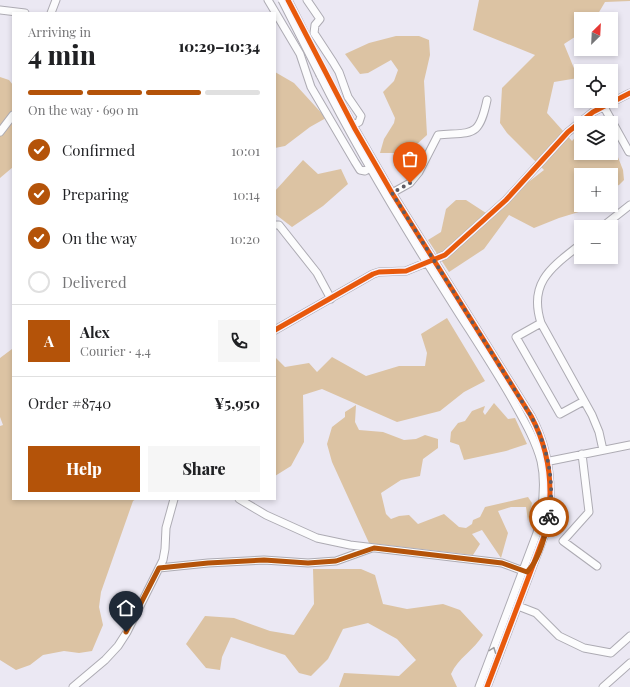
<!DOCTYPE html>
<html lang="en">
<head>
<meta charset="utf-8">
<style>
	body { margin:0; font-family:"Playfair Display",serif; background:#f6f6f6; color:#202124; height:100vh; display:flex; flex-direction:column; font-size:15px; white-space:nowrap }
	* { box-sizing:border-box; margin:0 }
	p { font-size:13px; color:#757577 }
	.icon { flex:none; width:22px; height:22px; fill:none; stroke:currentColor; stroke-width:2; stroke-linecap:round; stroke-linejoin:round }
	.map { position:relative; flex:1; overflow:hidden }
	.side { position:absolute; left:12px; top:12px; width:264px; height:488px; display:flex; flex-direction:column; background:#fff; border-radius:0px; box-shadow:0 2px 6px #0003 }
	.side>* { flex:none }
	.needle { width:26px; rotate:24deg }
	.tools { position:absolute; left:574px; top:12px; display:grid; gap:8px }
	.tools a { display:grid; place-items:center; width:44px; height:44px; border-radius:0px; background:#fff; box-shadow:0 2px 6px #0003; font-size:20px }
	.pin { position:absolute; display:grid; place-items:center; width:34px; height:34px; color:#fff; margin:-41px -17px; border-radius:50% 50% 50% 0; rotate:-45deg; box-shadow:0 0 4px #0007 }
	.pin .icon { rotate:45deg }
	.courier { position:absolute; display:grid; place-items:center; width:40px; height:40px; margin:-20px; border:3px solid #b45309; border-radius:50%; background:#fff; color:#222; box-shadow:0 1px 5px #0007 }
	.overview em { font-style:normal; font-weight:800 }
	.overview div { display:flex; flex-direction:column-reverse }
	.overview { display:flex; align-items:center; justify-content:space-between; height:68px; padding:0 16px }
	h1 { font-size:26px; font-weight:800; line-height:30px }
	.bar { display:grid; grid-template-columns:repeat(4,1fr); gap:6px 4px; align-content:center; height:48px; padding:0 16px }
	.bar i { height:5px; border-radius:3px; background:#e0e0e0 }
	.bar .current { background:#b45309 }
	.bar p { grid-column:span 4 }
	.line { display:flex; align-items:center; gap:10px; padding:0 16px; border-top:1px solid #e0e0e0 }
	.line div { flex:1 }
	.round { display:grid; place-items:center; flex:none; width:42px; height:42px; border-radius:0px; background:#f6f6f6 }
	ol { padding:0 16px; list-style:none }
	li { display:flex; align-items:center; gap:12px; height:44px }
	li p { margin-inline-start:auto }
	li .icon { padding:4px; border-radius:50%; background:#b45309; color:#fff; stroke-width:4 }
	li:last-child { color:#757577 }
	li i { width:22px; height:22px; border:2px solid #e0e0e0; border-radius:50% }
	.button { display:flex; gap:8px; margin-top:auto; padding:8px 16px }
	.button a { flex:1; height:46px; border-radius:0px; background:#b45309; color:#fff; font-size:16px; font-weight:800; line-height:46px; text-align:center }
	.button a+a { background:#f6f6f6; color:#202124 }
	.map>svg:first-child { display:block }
	.forest { fill:#dcc3a3 }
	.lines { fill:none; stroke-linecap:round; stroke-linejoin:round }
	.minor-casing { stroke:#adabb3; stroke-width:9 }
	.minor { stroke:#fcfcfd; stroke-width:7 }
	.minor-bridge-casing { stroke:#adabb3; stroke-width:9; stroke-linecap:butt }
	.minor-bridge { stroke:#fcfcfd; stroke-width:7 }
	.cycleway-casing { stroke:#f6f3fe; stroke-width:8 }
	.cycleway { stroke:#e8590c; stroke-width:5 }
	.oneway { stroke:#9e9da0 }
	.done { stroke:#5d5a63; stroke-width:4; stroke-dasharray:0 7.2 }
	.route { stroke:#b45309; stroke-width:5 }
</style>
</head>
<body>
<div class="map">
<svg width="630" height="687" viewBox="0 0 630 687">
	<rect width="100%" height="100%" fill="#ebe8f3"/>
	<path class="forest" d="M 479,0 L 630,0 L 630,1 L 605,2 L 595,19 L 581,19 L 581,33 L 564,44 L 578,78 L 554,82 L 547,113 L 572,141 L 581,131 L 581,153 L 611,153 L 611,139 L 623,170 L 624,180 L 619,185 L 611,188 L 611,175 L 581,175 L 581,205 L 593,205 L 592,208 L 559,218 L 534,228 L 509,215 L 484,249 L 449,272 L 428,240 L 441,232 L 446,209 L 456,200 L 466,200 L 486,213 L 496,207 L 544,170 L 507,133 L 500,123 L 502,88 L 535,55 L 473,30 Z
		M 396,36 L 419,36 L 429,40 L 430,55 L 424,81 L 427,135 L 407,153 L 380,153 L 384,139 L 394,123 L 395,118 L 383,92 L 394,81 L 398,70 L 391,60 L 368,73 L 360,74 L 345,54 L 369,43 Z
		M 275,72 L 294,83 L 326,118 L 310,127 L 285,146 L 275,148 Z
		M 0,77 L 9,80 L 13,85 L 13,167 L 0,178 Z
		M 303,160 L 318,174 L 341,169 L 348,184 L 323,206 L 292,227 L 275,214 L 275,191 Z
		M 447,318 L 485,381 L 464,392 L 440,411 L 397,422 L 322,389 L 303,395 L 304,442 L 291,466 L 275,476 L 275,357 L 285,367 L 309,363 L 317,372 L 332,357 L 366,376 L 399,366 L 425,366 L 427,353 L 421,334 Z
		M 13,346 L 13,499 L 136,499 L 133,501 L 101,592 L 99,607 L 103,625 L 92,651 L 79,653 L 64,651 L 43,655 L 30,665 L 16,670 L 0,660 L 0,426 L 3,425 L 0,417 L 0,358 L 12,349 Z
		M 494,403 L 508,419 L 515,418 L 527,444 L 506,451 L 464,460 L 459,445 L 450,442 L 451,432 L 458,423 L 465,421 L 472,411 L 485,406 L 483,412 L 485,415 Z
		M 356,405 L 355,422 L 359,430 L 383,432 L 404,440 L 416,439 L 425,435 L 438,439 L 438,448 L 423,459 L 420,476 L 401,480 L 381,493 L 386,514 L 391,519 L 399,516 L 409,515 L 418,524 L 444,514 L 459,527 L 466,528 L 472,524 L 473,520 L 480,517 L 485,507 L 528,497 L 532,503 L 528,521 L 526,507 L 511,507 L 498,511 L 508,533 L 501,558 L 482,530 L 472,534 L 480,544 L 473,555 L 369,543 L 332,462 L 327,444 L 332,427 L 345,417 L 345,412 Z
		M 313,569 L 361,569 L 375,575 L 383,604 L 407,609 L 443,604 L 460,610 L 483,635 C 474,650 458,658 451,674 L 457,687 L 339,687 L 344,673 L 399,676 L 416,660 L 397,639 L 368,623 L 343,629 L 328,659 L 311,676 L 299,673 L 285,655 L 231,637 L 222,657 L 220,670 L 206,668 L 186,644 L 205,616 L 234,618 L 270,631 L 294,635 L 314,604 Z"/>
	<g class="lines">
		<g class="minor-casing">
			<path id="minor" d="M 268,0 L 300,54 L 311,87 L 355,162 L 360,170 L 365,171 L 370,168
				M 307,0 L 320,19 L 315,25 L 314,33 L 333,62 L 339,72 L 348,97 L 361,116 L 359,122 L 353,125
				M 0,10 L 25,13
				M 51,13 L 56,0
				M 325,73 L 355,129 L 392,193 L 531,416 C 551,453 554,491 546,531 L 487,687
				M 320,75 C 359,153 404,227 451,301 C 473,336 496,370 516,406 C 526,424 536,442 541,461 C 546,483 542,512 537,533 L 479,687
				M 604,107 L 629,152 L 630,152
				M 0,132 L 13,115
				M 392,193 L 410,183 L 419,172 L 438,135 C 473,132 479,138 487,100
				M 275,225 L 279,225 L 317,273 L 331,299
				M 602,227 L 630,205
				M 581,244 C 552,267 528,282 541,323 L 592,415 L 599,432 L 603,450
				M 541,323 L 516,337 L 560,414 L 584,401
				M 275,330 L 373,274 L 379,272 L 406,271 L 445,255 L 506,200 L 568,132 L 593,112 L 630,93
				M 582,454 L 589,512 L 563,541 L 597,566
				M 545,462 L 630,445
				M 239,499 L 266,515 L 317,538 L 350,545 L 502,563 L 526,572
				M 159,568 L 208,563 L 264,560 L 308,563 L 336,561 L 372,548
				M 518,606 L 536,613 L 559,636 L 584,648 L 611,653 L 630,636
				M 73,687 L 105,660 L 118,646 L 127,632 L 163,560 L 165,549 L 166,528 L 174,499
				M 603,687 L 630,663"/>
		</g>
		<use href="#minor" class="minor"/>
		<g class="minor-bridge-casing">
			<path id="minor-bridge" d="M 282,0 L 320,75
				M 288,0 L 325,73"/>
		</g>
		<use href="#minor-bridge" class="minor-bridge"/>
		<g class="cycleway-casing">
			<path id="cycleway" d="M 288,0 L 355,129 L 392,193 L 531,416 C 551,453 554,491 546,531 L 487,687
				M 275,330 L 373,274 L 379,272 L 406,271 L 445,255 L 506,200 L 568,132 L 593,112 L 630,93"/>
		</g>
		<use href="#cycleway" class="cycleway"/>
	</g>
	<defs><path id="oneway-chevron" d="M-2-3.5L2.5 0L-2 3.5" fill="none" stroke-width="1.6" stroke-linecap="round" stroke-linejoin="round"/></defs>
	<use class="oneway" href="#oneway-chevron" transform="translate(493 650) rotate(-69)"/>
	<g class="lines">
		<path class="done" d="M 410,183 L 392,193 L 531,416 C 548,447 555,482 549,517"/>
		<path class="route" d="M 126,632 L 159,568 L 208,563 L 264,560 L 308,563 L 336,561 L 374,548 L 502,563 L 527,572 C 539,560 546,533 549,517"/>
	</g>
</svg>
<div class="tools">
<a><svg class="needle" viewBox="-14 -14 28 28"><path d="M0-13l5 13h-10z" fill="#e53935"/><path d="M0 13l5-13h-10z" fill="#757577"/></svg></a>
<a><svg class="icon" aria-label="locate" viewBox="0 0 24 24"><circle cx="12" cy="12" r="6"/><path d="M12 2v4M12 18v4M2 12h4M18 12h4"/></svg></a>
<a><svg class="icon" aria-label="layers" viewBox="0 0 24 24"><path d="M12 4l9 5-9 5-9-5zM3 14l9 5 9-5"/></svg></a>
<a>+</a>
<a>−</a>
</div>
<div class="pin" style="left:410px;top:183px;background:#ea580c"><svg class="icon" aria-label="bag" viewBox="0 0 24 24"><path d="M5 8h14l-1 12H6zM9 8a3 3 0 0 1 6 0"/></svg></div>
<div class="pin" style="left:126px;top:632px;background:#1f2937"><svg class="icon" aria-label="home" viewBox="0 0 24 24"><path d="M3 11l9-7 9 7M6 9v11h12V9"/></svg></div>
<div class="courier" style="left:549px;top:517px"><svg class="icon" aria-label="bike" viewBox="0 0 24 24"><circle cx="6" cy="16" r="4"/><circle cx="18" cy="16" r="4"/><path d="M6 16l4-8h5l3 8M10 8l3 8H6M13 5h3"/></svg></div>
<section class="side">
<div class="overview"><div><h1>4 min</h1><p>Arriving in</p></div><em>10:29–10:34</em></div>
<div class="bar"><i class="current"></i><i class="current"></i><i class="current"></i><i></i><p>On the way · 690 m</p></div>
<ol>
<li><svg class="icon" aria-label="check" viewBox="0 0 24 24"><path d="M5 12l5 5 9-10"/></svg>Confirmed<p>10:01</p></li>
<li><svg class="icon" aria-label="check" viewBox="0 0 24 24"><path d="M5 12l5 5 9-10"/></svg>Preparing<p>10:14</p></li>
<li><svg class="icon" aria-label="check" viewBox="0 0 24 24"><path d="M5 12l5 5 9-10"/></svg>On the way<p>10:20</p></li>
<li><i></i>Delivered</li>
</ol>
<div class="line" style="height:72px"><b class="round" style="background:#b45309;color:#fff">A</b><div><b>Alex</b><p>Courier · 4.4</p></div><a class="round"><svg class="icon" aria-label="phone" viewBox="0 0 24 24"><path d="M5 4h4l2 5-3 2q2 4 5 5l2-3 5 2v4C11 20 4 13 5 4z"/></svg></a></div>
<div class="line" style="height:52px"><div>Order #8740</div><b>¥5,950</b></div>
<div class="button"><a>Help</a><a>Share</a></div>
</section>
</div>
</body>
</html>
